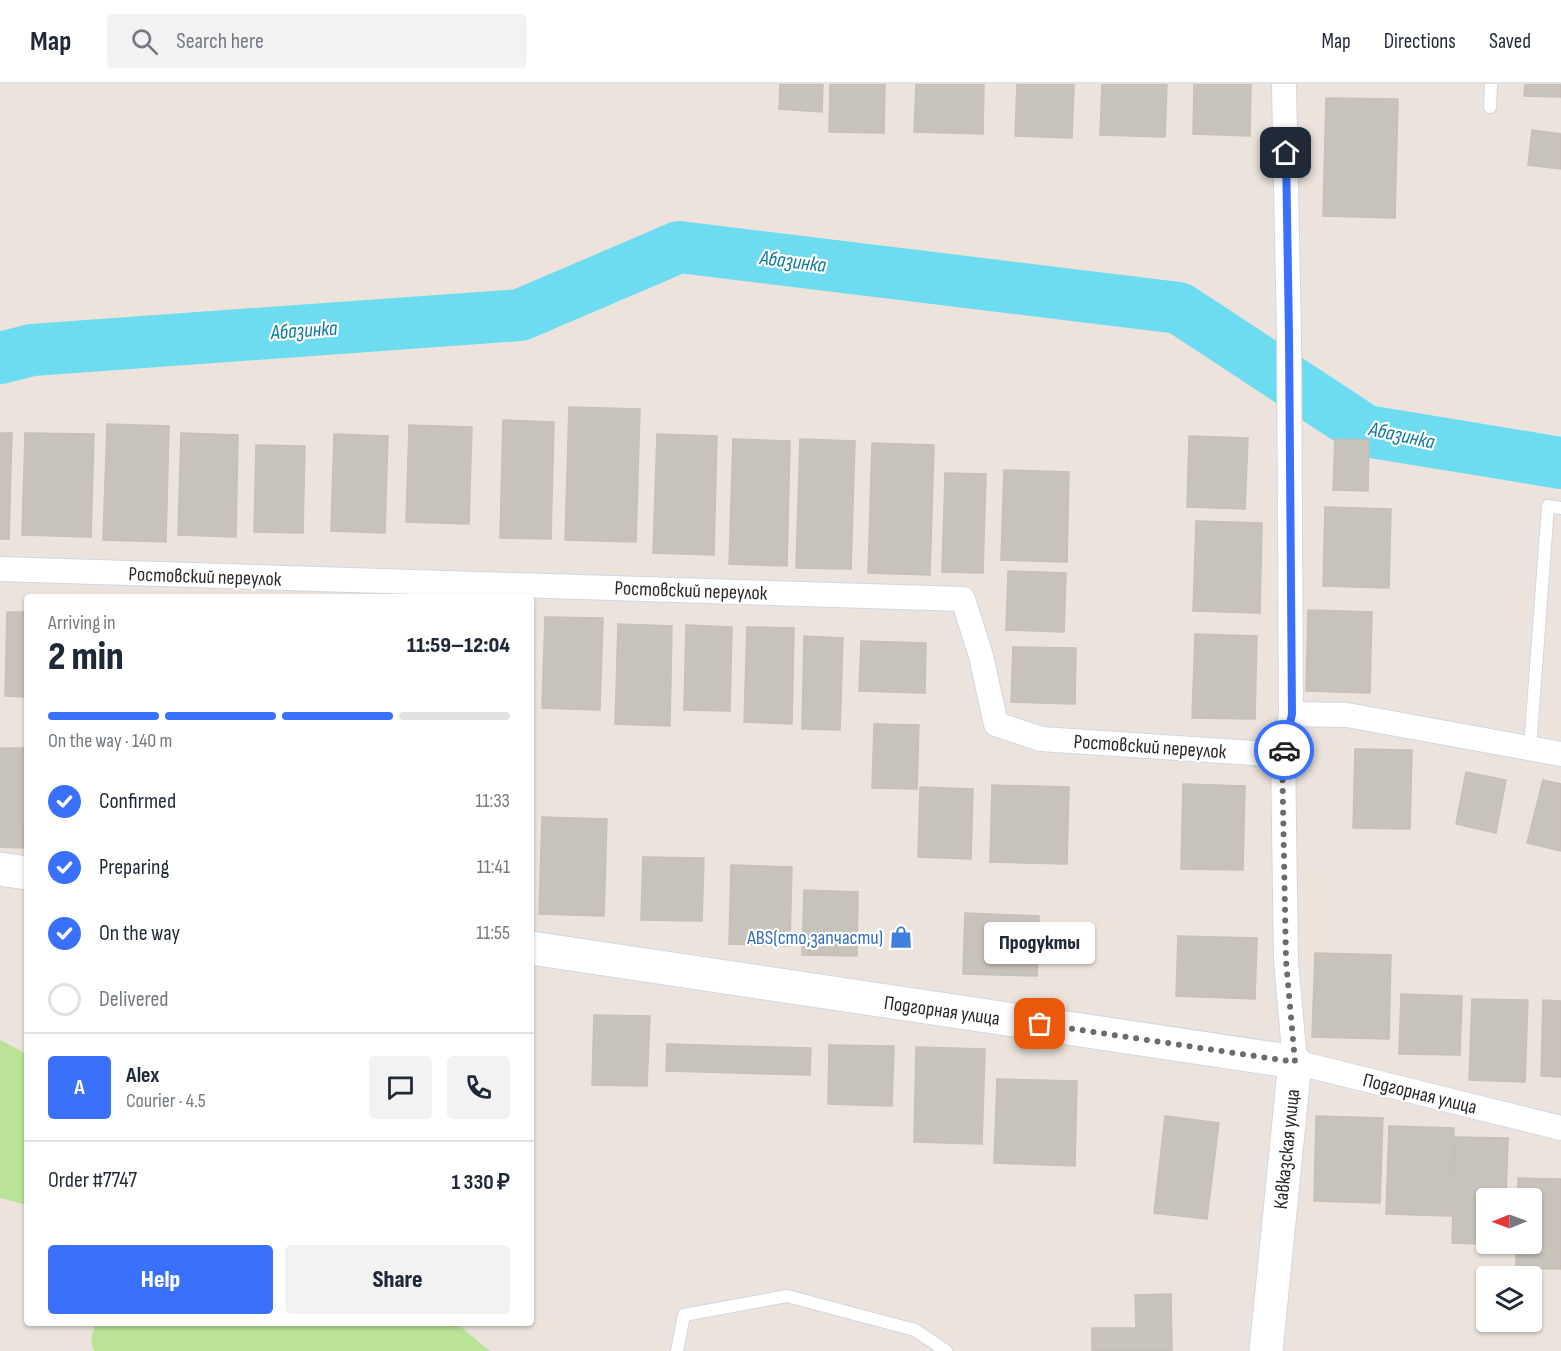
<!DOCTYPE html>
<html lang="en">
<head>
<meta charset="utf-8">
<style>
	body { margin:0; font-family:"Sofia Sans Condensed",sans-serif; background:#f2f2f3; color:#1f2937; height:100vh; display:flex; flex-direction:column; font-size:22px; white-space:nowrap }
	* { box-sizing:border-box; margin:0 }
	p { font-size:20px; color:#747a83 }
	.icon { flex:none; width:33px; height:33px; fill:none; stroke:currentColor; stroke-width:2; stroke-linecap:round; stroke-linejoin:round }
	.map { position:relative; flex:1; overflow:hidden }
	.panel { position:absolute; left:24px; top:510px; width:510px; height:732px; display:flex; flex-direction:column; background:#fff; border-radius:6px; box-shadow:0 2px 4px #0004 }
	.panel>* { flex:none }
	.needle { width:39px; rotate:269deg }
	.buttons { position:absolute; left:1476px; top:1104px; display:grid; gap:12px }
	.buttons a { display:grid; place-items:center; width:66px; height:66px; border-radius:6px; background:#fff; box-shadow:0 2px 4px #0004; font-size:30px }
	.pin { position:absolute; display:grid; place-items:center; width:51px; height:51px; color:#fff; margin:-26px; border-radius:12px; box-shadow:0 3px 9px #0006 }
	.courier { position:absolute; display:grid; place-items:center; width:60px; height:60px; margin:-30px; border:4px solid #3971fd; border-radius:50%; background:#fff; color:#222; box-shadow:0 2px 8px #0007 }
	.bubble { position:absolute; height:42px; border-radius:6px; background:#fff; box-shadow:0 2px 4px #0004; font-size:20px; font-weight:800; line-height:42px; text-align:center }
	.head em { font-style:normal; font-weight:800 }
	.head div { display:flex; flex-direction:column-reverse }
	.head { display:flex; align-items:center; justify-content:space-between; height:102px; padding:0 24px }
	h1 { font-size:39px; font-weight:800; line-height:45px }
	.bar { display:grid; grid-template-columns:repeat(4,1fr); gap:9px 6px; align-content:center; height:72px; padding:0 24px }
	.bar i { height:8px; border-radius:4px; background:#e0e1e3 }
	.bar .selected { background:#3971fd }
	.bar p { grid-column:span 4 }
	.line { display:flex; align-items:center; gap:15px; padding:0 24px; border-top:2px solid #e0e1e3 }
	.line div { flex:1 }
	.round { display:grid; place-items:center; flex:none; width:63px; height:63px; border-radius:6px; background:#f2f2f3 }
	ol { padding:0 24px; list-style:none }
	li { display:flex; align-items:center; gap:18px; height:66px }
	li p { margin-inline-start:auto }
	li .icon { padding:6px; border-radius:50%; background:#3971fd; color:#fff; stroke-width:4 }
	li:last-child { color:#747a83 }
	li i { width:33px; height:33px; border:3px solid #e0e1e3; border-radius:50% }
	.action { display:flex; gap:12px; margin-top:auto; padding:12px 24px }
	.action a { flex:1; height:69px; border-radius:6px; background:#3971fd; color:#fff; font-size:24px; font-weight:800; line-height:69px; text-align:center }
	.action a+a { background:#f2f2f3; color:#1f2937 }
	header { display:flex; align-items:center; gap:36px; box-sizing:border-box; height:84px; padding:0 30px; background:#fff; border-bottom:2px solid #e0e1e3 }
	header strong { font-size:28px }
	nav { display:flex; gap:33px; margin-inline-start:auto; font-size:21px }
	.search { width:420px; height:54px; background:#f2f2f3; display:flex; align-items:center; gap:15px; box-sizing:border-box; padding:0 21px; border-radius:6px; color:#747a83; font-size:22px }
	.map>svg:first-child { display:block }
	.green { fill:#b9e497 }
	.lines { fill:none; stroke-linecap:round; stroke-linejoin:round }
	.river { stroke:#6ddbf0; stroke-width:52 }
	.building { fill:#c7c2ba; stroke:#c8bfb5; stroke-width:1.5 }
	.service-casing { stroke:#d1d6e3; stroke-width:14 }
	.minor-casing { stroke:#d1d6e3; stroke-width:26 }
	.secondary-casing { stroke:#d1d6e3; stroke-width:35 }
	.service { stroke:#fff; stroke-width:12 }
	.minor { stroke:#fff; stroke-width:24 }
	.secondary { stroke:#fff; stroke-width:33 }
	.done { stroke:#6e6b68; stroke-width:6; stroke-dasharray:0 10.8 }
	.route { stroke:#3971fd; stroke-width:8 }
	.labels { text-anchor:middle; stroke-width:4.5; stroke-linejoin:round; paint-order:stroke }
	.street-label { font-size:20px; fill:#2a2a2a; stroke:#fff }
	.shop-label { font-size:20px; fill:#366cbe; stroke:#fff; text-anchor:end }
	.water-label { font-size:21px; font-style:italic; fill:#0b7a9d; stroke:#fff }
</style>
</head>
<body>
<header>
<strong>Map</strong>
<div class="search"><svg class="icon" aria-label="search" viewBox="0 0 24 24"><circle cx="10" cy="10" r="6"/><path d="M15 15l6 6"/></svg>Search here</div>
<nav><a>Map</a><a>Directions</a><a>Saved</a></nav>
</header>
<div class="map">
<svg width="1561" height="1267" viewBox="0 0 1561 1267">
	<rect width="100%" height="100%" fill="#ece4dc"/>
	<path class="green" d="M 0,956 L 27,970 L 27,1121 L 0,1114 Z
		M 95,1239 L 456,1239 L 490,1267 L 94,1267 L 91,1257 Z"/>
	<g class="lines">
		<path class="river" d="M 0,274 L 32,266 L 520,231 L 679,163 L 1179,224 L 1366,347 L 1561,379"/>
	</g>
	<path class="building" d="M 780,0 L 823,0 L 822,28 L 779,25 Z
		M 830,0 L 885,0 L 884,49 L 829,48 Z
		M 916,0 L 984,0 L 983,50 L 914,48 Z
		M 1017,0 L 1074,0 L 1072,54 L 1015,52 Z
		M 1102,0 L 1167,0 L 1165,53 L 1100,51 Z
		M 1194,0 L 1251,0 L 1250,52 L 1193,50 Z
		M 1525,0 L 1561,0 L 1561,13 L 1524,12 Z
		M 1326,14 L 1398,15 L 1395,134 L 1323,132 Z
		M 1532,46 L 1561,50 L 1561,85 L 1528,81 Z
		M 569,323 L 640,325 L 636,458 L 565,456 Z
		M 503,336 L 554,338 L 551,455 L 500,454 Z
		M 107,340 L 169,342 L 166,458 L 103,456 Z
		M 409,341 L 472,343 L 469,440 L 406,438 Z
		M 0,349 L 12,349 L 9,455 L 0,455 Z
		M 25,349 L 94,350 L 91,453 L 22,451 Z
		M 181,349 L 238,351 L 236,453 L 178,451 Z
		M 334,350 L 388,352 L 385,449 L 331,447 Z
		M 657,350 L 717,352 L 714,471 L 653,469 Z
		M 1189,352 L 1248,354 L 1245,425 L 1187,423 Z
		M 733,355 L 790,357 L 787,482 L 729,480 Z
		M 800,355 L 855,357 L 851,485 L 796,484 Z
		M 1335,355 L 1369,356 L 1368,407 L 1333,406 Z
		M 872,359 L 934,361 L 930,491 L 868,489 Z
		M 256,361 L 305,362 L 303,449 L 254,448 Z
		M 1004,386 L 1069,388 L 1067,478 L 1001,476 Z
		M 945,389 L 986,390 L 983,489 L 942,488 Z
		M 1325,423 L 1391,425 L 1389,504 L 1323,502 Z
		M 1196,437 L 1262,439 L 1260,529 L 1193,527 Z
		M 1008,487 L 1066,489 L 1064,548 L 1006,546 Z
		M 1308,526 L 1372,528 L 1370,609 L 1306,607 Z
		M 7,528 L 27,528 L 27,613 L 5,612 Z
		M 545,533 L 603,534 L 600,626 L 542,624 Z
		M 618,540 L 672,542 L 670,642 L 615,640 Z
		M 686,541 L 732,543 L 730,627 L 684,626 Z
		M 747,543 L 794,544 L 792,640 L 744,638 Z
		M 1195,550 L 1257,552 L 1255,635 L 1192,634 Z
		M 804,552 L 843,554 L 840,646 L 802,645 Z
		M 861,557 L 926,559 L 925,609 L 859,607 Z
		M 1013,563 L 1076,564 L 1075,620 L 1011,618 Z
		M 874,640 L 919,641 L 917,705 L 872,704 Z
		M 0,664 L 27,664 L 24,764 L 0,763 Z
		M 1355,665 L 1412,666 L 1410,745 L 1353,744 Z
		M 1466,688 L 1506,696 L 1496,749 L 1456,740 Z
		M 1543,696 L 1561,700 L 1561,767 L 1527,759 Z
		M 1183,700 L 1245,702 L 1243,786 L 1181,785 Z
		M 992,701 L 1069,703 L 1067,780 L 990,778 Z
		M 920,703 L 973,705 L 971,775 L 918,773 Z
		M 542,733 L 607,735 L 604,832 L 539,830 Z
		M 643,773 L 704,774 L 702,837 L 641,836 Z
		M 731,781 L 792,783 L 790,862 L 729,860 Z
		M 804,806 L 858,808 L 857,872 L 802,871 Z
		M 965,829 L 1039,832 L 1037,892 L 963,890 Z
		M 1178,852 L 1257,854 L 1255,915 L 1176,912 Z
		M 1315,869 L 1391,871 L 1389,955 L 1312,953 Z
		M 1401,910 L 1462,912 L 1460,971 L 1399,970 Z
		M 1472,915 L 1528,916 L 1525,998 L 1469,996 Z
		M 1543,916 L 1561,917 L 1561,993 L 1541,992 Z
		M 594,931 L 650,932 L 647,1002 L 592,1001 Z
		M 667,960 L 811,964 L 810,991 L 666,987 Z
		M 829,961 L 894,962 L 892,1022 L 828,1020 Z
		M 916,963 L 985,965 L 982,1060 L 914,1058 Z
		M 997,995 L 1077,997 L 1075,1082 L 994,1079 Z
		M 1165,1032 L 1219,1039 L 1207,1135 L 1154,1129 Z
		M 1316,1032 L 1383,1034 L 1380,1119 L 1314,1117 Z
		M 1389,1042 L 1454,1044 L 1451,1132 L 1386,1130 Z
		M 1455,1053 L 1508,1054 L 1506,1114 L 1486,1114 L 1486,1160 L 1505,1160 L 1505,1161 L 1452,1159 Z
		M 1518,1094 L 1561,1095 L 1561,1185 L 1516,1184 L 1516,1160 L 1532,1160 L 1532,1114 L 1518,1114 Z
		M 1171,1210 L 1172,1267 L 1092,1267 L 1092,1244 L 1136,1244 L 1135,1211 Z"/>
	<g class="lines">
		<g class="service-casing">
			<path id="service" d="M 1490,23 L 1491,0
				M 1530,664 L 1548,422 L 1561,424
				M 677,1267 L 684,1231 L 787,1212 L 915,1246 L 946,1267"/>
		</g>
		<g class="minor-casing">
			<path id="minor" d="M 1284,0 L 1289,252 L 1291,630 L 1283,671 L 1286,877 L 1295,978 L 1561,1044
				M 0,485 L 963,515 L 981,572 L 996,640 L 1041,655 L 1283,671
				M 1291,630 L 1347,631 L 1561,670"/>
		</g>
		<g class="secondary-casing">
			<path id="secondary" d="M 0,785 L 27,789
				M 531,864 L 1295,978 L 1266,1267"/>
		</g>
		<use href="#service" class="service"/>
		<use href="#minor" class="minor"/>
		<use href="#secondary" class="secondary"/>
	</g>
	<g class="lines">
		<path class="done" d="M 1040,940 L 1295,978 L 1286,877 L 1282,671 L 1284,666"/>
		<path class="route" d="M 1284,666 L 1292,630 L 1289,252 L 1286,69"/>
	</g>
	<defs>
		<g id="shop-bare" transform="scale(1.8)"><path d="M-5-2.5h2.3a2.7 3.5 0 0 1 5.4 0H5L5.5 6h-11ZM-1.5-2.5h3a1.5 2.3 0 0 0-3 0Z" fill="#3f7fe0" stroke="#fff" stroke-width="2.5" paint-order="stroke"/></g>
	</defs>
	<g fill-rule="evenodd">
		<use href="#shop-bare" x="901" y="853"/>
	</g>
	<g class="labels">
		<g class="street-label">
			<text transform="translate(205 492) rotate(2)" y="7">Ростовский переулок</text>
			<text transform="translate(691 506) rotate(2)" y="7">Ростовский переулок</text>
			<text transform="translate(1150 662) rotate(4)" y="7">Ростовский переулок</text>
			<text transform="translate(942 926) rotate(8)" y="7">Подгорная улица</text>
			<text transform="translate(1420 1009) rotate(14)" y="7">Подгорная улица</text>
			<text transform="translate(1286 1065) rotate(-84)" y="7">Кавказская улица</text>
		</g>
		<g class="shop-label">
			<text x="883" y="860">ABS(сто,запчасти)</text>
		</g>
		<g class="water-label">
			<text transform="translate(793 177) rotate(7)" y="7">Абазинка</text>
			<text transform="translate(304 246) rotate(-4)" y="7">Абазинка</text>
			<text transform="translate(1402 351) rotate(12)" y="7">Абазинка</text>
		</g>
	</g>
</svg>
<div class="buttons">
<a><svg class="needle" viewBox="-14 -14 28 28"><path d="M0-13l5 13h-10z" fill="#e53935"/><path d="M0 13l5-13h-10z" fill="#747a83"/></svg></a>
<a><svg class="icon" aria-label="layers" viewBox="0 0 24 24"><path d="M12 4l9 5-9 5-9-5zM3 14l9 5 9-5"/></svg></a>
</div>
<div class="pin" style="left:1040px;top:940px;background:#ea580c"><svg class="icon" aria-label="bag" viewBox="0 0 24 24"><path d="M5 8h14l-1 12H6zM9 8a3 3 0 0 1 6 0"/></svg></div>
<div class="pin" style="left:1286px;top:69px;background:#1f2937"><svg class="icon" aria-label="home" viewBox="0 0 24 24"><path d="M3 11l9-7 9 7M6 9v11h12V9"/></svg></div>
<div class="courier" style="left:1284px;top:666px"><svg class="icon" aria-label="car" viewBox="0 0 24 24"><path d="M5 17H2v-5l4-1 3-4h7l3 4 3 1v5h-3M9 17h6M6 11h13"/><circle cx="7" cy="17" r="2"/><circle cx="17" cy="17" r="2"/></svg></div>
<div class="bubble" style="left:984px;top:838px;width:111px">Продукты</div>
<section class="panel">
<div class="head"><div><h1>2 min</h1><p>Arriving in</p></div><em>11:59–12:04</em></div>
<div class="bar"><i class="selected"></i><i class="selected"></i><i class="selected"></i><i></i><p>On the way · 140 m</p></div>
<ol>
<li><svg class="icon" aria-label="check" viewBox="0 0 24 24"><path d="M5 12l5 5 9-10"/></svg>Confirmed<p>11:33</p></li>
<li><svg class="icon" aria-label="check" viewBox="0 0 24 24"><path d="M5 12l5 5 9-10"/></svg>Preparing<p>11:41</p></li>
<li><svg class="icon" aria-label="check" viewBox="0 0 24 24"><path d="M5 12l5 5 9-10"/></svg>On the way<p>11:55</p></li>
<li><i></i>Delivered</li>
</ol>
<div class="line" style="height:108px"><b class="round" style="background:#3971fd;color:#fff">A</b><div><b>Alex</b><p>Courier · 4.5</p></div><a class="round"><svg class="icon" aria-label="chat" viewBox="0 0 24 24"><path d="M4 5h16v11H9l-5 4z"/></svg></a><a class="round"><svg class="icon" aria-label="phone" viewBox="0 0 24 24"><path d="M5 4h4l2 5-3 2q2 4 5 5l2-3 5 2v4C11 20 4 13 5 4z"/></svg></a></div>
<div class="line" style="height:78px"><div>Order #7747</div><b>1 330 ₽</b></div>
<div class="action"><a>Help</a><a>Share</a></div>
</section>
</div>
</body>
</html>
